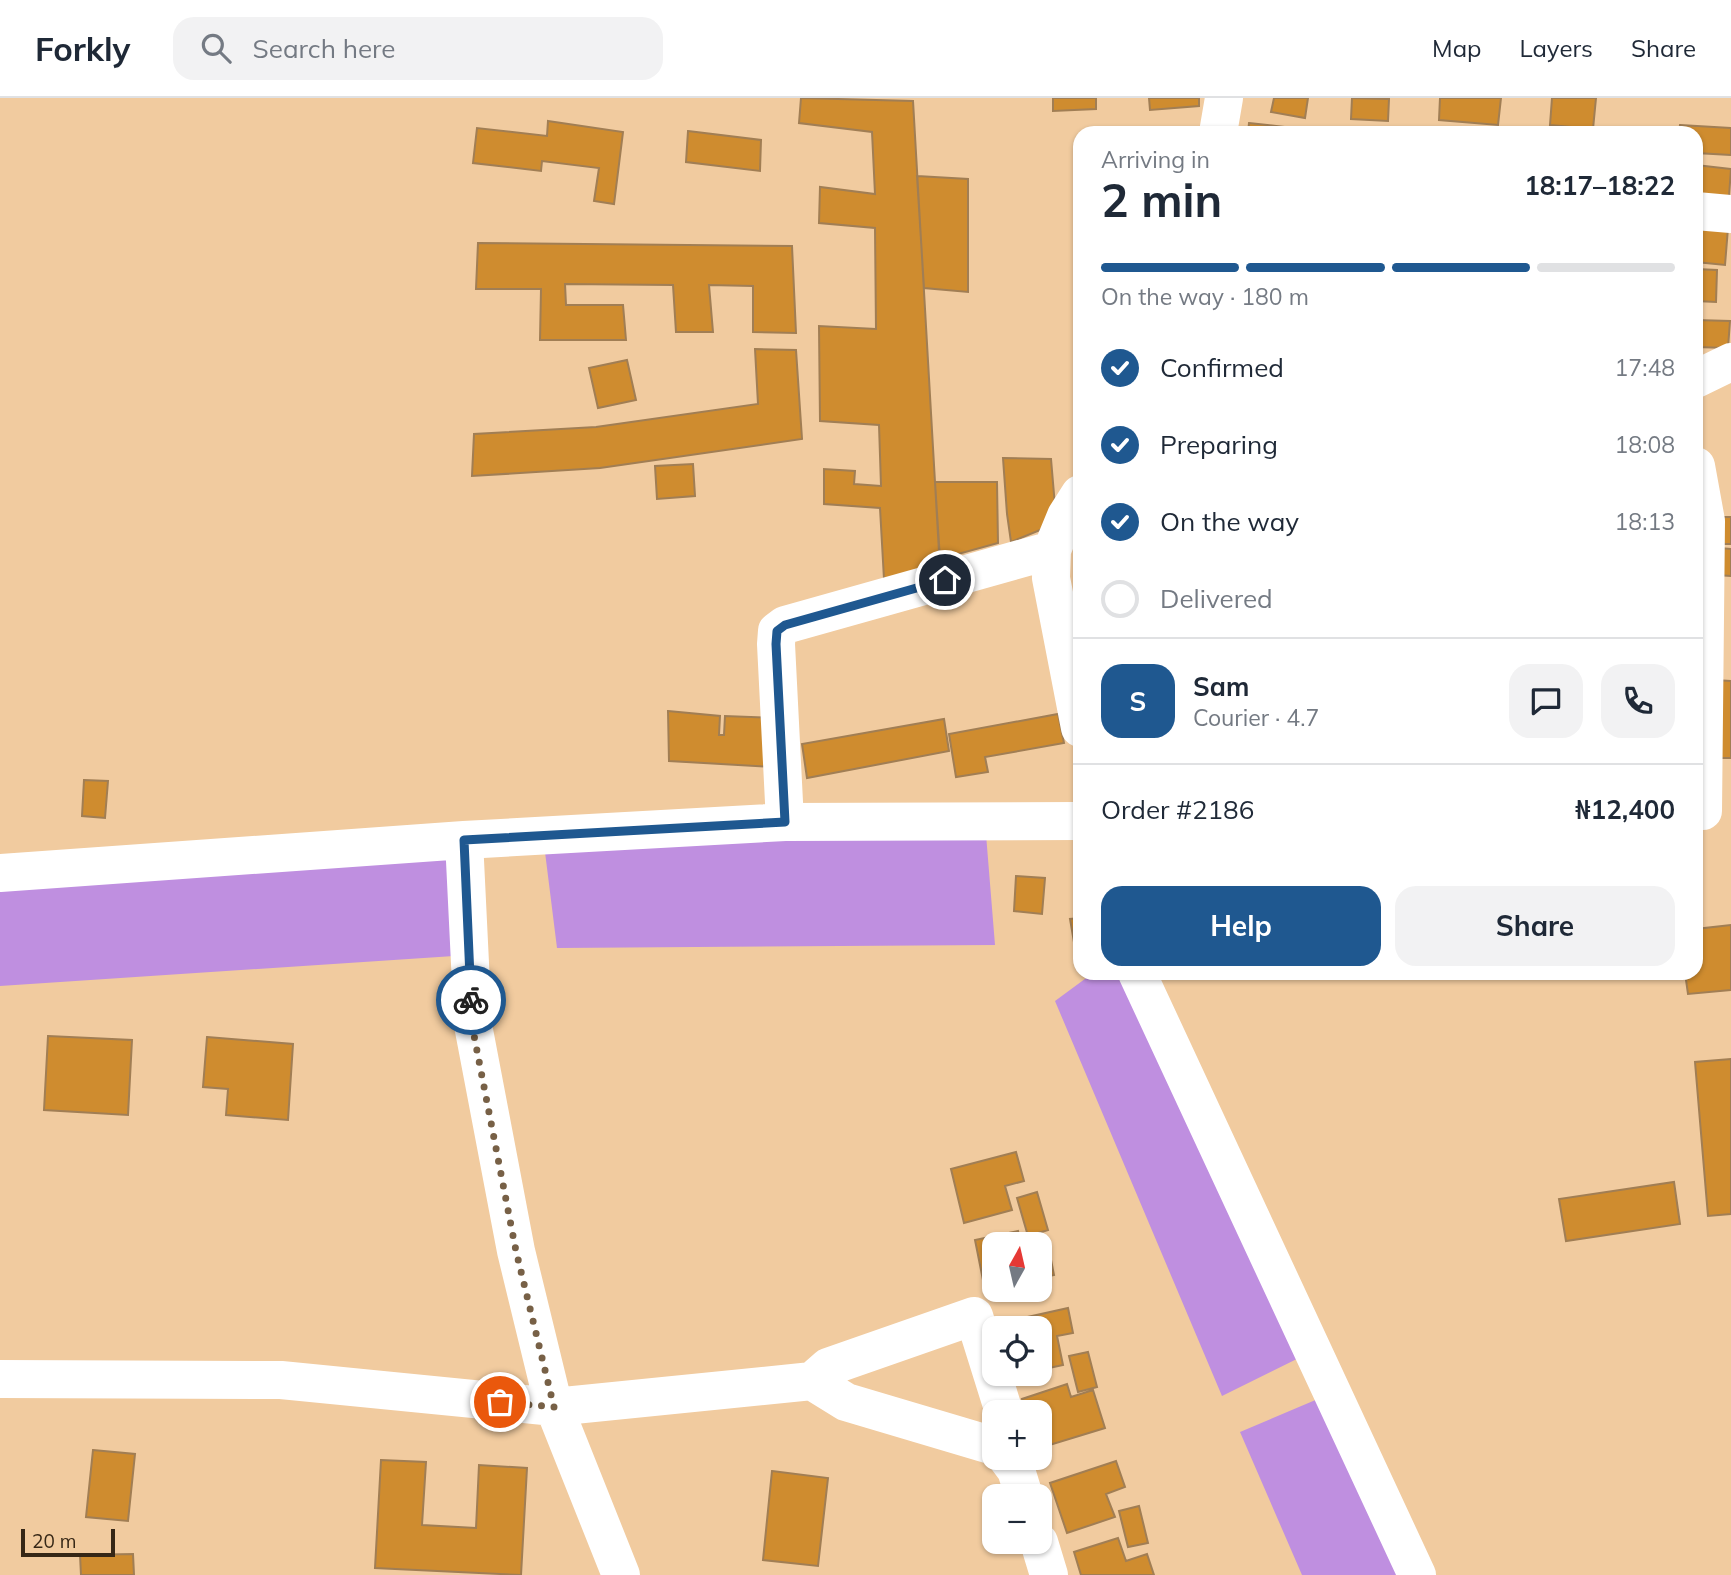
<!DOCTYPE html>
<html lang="en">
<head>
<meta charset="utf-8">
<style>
	body { margin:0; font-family:Mulish,sans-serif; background:#f2f2f3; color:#1f2937; height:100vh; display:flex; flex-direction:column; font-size:26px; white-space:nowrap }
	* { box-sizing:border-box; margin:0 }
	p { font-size:23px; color:#747a83 }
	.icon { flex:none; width:38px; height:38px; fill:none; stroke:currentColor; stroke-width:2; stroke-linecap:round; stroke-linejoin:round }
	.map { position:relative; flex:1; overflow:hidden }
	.side { position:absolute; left:1073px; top:28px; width:630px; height:854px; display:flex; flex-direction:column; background:#fff; border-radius:21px; box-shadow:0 2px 5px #0004 }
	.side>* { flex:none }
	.needle { width:46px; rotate:8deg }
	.tools { position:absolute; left:982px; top:1134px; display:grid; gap:14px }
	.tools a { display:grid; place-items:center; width:70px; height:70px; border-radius:14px; background:#fff; box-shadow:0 2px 5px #0004; font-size:35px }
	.scale { position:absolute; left:21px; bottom:18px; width:94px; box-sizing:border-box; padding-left:7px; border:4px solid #362716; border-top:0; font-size:19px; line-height:24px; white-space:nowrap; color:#362716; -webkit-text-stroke:5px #f1cb9f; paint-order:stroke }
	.pin { position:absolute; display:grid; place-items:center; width:60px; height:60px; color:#fff; margin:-30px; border:4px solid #fff; border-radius:50%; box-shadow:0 2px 7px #0007 }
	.courier { position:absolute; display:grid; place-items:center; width:70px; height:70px; margin:-35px; border:5px solid #1f5890; border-radius:50%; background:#fff; color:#222; box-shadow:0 2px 9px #0007 }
	.overview em { font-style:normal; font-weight:700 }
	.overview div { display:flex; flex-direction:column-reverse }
	.overview { display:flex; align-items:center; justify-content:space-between; height:119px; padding:0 28px }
	h1 { font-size:46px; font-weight:700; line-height:52px }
	.bar { display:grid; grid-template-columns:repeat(4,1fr); gap:10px 7px; align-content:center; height:84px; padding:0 28px }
	.bar i { height:9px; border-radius:5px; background:#e0e1e3 }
	.bar .on { background:#1f5890 }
	.bar p { grid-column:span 4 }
	.line { display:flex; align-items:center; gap:18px; padding:0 28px; border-top:2px solid #e0e1e3 }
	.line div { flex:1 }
	.round { display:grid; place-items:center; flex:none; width:74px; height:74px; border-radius:21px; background:#f2f2f3 }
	ol { padding:0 28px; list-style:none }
	li { display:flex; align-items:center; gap:21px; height:77px }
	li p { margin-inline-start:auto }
	li .icon { padding:7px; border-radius:50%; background:#1f5890; color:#fff; stroke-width:4 }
	li:last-child { color:#747a83 }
	li i { width:38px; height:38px; border:4px solid #e0e1e3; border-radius:50% }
	.primary-button { display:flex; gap:14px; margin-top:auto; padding:14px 28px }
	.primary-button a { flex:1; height:80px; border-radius:21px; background:#1f5890; color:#fff; font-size:28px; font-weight:700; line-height:80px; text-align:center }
	.primary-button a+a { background:#f2f2f3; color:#1f2937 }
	header { display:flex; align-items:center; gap:42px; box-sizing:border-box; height:98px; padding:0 35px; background:#fff; border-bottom:2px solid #e0e1e3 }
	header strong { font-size:33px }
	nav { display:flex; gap:38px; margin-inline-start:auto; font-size:24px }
	.search { width:490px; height:63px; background:#f2f2f3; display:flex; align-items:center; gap:18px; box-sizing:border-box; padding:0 24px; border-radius:21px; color:#747a83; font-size:26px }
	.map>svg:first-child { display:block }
	.green { fill:#bf8fe0 }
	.building { fill:#cf8c2f; stroke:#a17e54; stroke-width:2 }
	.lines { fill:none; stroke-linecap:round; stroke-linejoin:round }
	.minor { stroke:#fff; stroke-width:38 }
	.done { stroke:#776046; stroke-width:7; stroke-dasharray:0 12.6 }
	.route { stroke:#1f5890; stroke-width:9 }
</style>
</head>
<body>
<header>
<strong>Forkly</strong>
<div class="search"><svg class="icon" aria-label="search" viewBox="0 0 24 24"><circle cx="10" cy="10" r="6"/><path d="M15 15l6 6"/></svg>Search here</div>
<nav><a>Map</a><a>Layers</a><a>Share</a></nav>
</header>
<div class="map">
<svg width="1731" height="1477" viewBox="0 0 1731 1477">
	<rect width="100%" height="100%" fill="#f1cb9f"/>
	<path class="green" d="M 985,724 L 995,847 L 557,850 L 543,738 Z
		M 464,742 L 469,857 L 0,888 L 0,775 Z
		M 1093,875 L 1137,875 L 1313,1253 L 1222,1298 L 1055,903 Z
		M 1332,1295 L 1420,1477 L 1302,1477 L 1240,1334 Z"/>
	<path class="building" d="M 801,0 L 913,3 L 940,471 L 884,481 L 880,410 L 824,406 L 824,371 L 855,373 L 854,386 L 881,388 L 879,327 L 820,323 L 819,228 L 876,231 L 875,130 L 819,125 L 820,89 L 875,96 L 872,34 L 799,25 Z
		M 1053,0 L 1096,0 L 1096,11 L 1053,13 Z
		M 1149,0 L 1199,0 L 1199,8 L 1150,12 Z
		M 1274,0 L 1308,0 L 1305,20 L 1271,14 Z
		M 1352,0 L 1389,1 L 1388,23 L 1351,21 Z
		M 1440,0 L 1501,0 L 1498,27 L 1439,22 Z
		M 1552,0 L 1596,0 L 1593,31 L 1550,27 Z
		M 548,23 L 623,34 L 614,106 L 594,103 L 599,70 L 542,63 L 541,73 L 473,65 L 477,30 L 547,38 Z
		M 1249,25 L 1294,30 L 1293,35 L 1248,35 Z
		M 1680,27 L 1731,30 L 1731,57 L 1696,55 L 1696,35 L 1679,35 Z
		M 688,33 L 761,42 L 760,73 L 686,64 Z
		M 1696,67 L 1731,71 L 1728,112 L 1696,108 Z
		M 917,78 L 968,81 L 968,194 L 924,190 Z
		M 1699,127 L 1728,130 L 1725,167 L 1696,164 Z
		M 478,145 L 792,148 L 796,235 L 753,234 L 753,188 L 709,187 L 713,234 L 676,234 L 673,187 L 565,186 L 566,207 L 623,207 L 626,242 L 540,242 L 541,191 L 476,191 Z
		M 1696,171 L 1717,172 L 1716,204 L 1696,203 Z
		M 1696,222 L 1730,223 L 1728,250 L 1696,249 Z
		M 755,251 L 796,252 L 802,341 L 600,370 L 472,378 L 474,336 L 596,329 L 758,306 Z
		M 627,262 L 636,302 L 598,310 L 589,270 Z
		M 1003,360 L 1051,361 L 1055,408 L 1045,430 L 1011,444 L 1007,416 Z
		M 693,366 L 695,398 L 657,401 L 655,368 Z
		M 935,384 L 997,384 L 998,445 L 940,461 Z
		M 1721,419 L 1731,419 L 1731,446 L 1722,446 Z
		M 1719,450 L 1731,451 L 1731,478 L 1717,477 Z
		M 1715,582 L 1731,583 L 1731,660 L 1713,660 Z
		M 668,613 L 720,618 L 719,637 L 724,637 L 725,618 L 775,620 L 774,669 L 669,663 Z
		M 1058,616 L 1064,645 L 985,659 L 988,674 L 956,679 L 949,636 Z
		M 944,621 L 949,653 L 807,680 L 802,646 Z
		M 84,682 L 108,683 L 105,720 L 82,718 Z
		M 1016,778 L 1045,780 L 1042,816 L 1014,813 Z
		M 1080,820 L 1080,849 L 1075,850 L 1070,821 Z
		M 1731,827 L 1731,892 L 1688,896 L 1685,875 L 1696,875 L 1696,831 Z
		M 48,938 L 132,942 L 128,1017 L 44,1012 Z
		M 207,939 L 293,946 L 288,1022 L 226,1017 L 228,991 L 203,989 Z
		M 1731,961 L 1731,1116 L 1708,1118 L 1695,964 Z
		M 1016,1054 L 1024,1083 L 1005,1088 L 1012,1112 L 964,1125 L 951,1071 Z
		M 1674,1084 L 1680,1126 L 1566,1143 L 1559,1101 Z
		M 1037,1094 L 1048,1132 L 1028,1138 L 1017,1100 Z
		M 1018,1133 L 1021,1146 L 994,1146 L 994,1190 L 985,1192 L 975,1142 Z
		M 1048,1147 L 1054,1177 L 1040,1180 L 1040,1149 Z
		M 1068,1210 L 1073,1235 L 1057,1238 L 1063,1267 L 1040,1272 L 1040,1230 L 1002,1230 L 1001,1225 Z
		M 1088,1254 L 1097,1289 L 1078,1294 L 1069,1258 Z
		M 1067,1286 L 1071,1299 L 1093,1292 L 1105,1330 L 1040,1350 L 1040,1314 L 1026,1314 L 1022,1301 Z
		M 93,1352 L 135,1356 L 128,1423 L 86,1419 Z
		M 381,1362 L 426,1364 L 422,1427 L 476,1430 L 479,1367 L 527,1370 L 521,1477 L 375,1470 Z
		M 1116,1363 L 1125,1389 L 1106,1396 L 1115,1419 L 1067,1435 L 1050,1385 Z
		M 772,1373 L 828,1380 L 818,1468 L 763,1462 Z
		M 1139,1408 L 1148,1445 L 1128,1449 L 1119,1413 Z
		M 1118,1440 L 1126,1463 L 1147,1456 L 1154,1477 L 1081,1477 L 1074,1454 Z
		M 133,1456 L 134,1477 L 81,1477 L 80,1457 Z"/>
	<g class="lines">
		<path class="minor" d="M 1218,35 L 1224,0
			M 1696,113 L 1731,116
			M 1696,281 L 1731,264
			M 1696,368 L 1706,423 L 1703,713
			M 1080,396 L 1066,418 L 1052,452 L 1051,480 L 1080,630
			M 785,724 L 776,546 L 777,533 L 785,527 L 1052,452
			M 464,742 L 473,927 L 516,1153 L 554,1309 L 621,1477
			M 0,775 L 464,742 L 785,724 L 1080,723
			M 1137,875 L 1417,1477
			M 0,1281 L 281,1282 L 554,1309 L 812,1283 L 828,1269 L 974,1218 L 1004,1314
			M 812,1283 L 846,1304 L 994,1348
			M 1007,1360 L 1016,1372 L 1024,1398
			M 1039,1444 L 1049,1477"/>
	</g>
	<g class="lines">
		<path class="done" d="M 471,902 L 472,927 L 516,1153 L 554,1309 L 500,1304"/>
		<path class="route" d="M 471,902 L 464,742 L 785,724 L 776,546 L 777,533 L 785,527 L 945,482"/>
	</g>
</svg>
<div class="tools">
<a><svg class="needle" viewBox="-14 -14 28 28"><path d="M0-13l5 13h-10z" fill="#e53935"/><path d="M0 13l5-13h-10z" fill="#747a83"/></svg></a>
<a><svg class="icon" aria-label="locate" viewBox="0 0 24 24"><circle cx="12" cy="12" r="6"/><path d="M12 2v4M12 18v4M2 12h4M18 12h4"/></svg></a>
<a>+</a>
<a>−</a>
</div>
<div class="scale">20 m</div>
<div class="pin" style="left:500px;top:1304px;background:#ea580c"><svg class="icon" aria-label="bag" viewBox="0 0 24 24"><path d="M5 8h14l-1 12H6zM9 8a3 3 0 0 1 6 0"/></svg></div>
<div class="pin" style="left:945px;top:482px;background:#1f2937"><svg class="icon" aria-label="home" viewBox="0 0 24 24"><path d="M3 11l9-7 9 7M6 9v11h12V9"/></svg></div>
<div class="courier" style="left:471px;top:902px"><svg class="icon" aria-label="bike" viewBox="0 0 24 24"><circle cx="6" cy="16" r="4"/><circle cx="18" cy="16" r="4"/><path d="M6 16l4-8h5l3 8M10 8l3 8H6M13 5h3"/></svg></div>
<section class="side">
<div class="overview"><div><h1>2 min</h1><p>Arriving in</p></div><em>18:17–18:22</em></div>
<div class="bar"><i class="on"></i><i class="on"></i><i class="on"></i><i></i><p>On the way · 180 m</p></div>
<ol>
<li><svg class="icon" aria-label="check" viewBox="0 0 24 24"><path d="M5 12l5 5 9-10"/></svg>Confirmed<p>17:48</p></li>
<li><svg class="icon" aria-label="check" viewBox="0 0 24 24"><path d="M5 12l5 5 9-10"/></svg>Preparing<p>18:08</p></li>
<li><svg class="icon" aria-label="check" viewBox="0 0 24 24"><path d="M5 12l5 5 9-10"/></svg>On the way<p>18:13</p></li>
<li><i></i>Delivered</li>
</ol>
<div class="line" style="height:126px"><b class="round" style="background:#1f5890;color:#fff">S</b><div><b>Sam</b><p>Courier · 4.7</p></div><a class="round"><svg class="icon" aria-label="chat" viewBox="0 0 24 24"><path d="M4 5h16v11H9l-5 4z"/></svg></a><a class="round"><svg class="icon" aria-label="phone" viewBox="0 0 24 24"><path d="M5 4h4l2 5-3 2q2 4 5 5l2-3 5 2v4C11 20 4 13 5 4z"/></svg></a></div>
<div class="line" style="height:91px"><div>Order #2186</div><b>₦12,400</b></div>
<div class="primary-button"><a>Help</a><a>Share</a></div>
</section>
</div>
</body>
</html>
